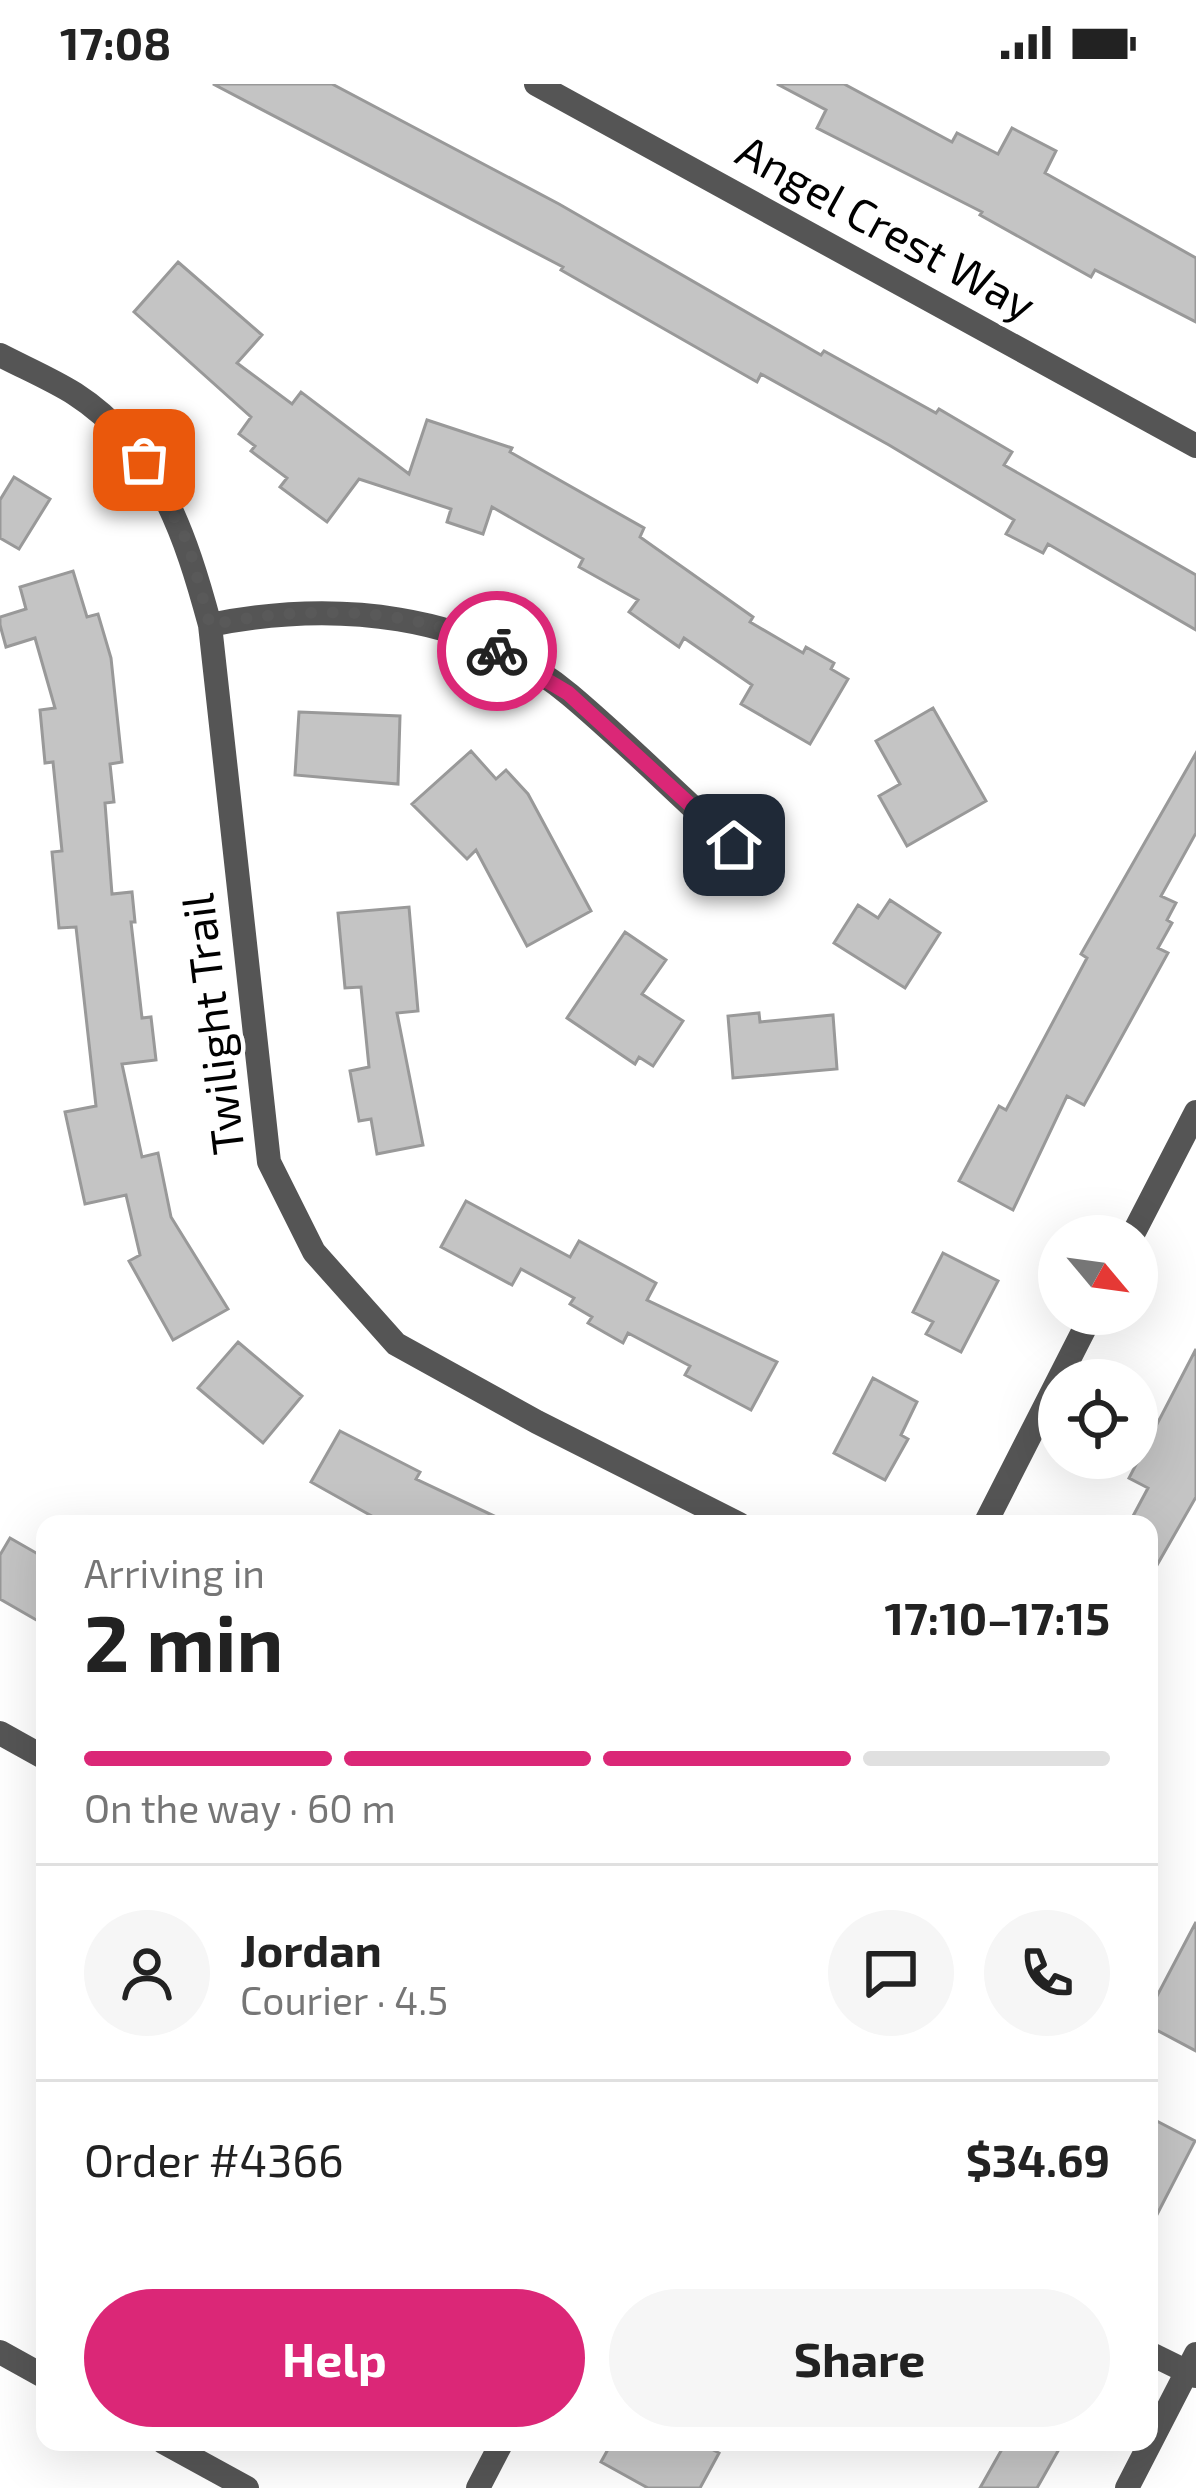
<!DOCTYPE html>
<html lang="en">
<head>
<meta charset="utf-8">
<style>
	body { margin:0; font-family:"Exo 2",sans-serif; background:#f6f6f6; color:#222; height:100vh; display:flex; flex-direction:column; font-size:45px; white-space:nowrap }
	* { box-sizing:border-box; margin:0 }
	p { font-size:39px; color:#767676 }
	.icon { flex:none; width:66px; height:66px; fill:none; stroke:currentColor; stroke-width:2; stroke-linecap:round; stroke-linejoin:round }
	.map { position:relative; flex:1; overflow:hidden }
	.panel { position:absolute; left:36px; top:1431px; width:1122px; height:936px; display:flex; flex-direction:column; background:#fff; border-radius:24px; box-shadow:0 12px 48px #0002 }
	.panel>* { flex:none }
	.needle { width:78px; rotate:119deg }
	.fabs { position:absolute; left:1038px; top:1131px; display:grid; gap:24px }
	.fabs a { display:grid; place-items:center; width:120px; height:120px; border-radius:50%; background:#fff; box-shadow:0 12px 48px #0002; font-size:60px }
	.pin { position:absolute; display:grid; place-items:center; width:102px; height:102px; color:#fff; margin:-51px; border-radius:24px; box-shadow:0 6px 18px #0006 }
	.courier { position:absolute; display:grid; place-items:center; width:120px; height:120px; margin:-60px; border:9px solid #db2777; border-radius:50%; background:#fff; color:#222; box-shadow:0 3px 15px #0007 }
	.head em { font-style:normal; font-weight:700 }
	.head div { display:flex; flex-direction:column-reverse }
	.head { display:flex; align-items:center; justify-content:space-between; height:204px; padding:0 48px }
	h1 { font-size:78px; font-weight:700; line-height:90px }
	.bar { display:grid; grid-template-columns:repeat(4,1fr); gap:18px 12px; align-content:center; height:144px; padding:0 48px }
	.bar i { height:15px; border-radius:9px; background:#e0e0e0 }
	.bar .current { background:#db2777 }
	.bar p { grid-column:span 4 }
	.line { display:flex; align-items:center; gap:30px; padding:0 48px; border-top:3px solid #e0e0e0 }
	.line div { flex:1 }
	.round { display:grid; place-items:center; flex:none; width:126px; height:126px; border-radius:63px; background:#f6f6f6 }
	.button { display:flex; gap:24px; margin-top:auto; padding:24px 48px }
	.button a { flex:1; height:138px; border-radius:72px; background:#db2777; color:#fff; font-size:48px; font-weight:700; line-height:138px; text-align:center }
	.button a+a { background:#f6f6f6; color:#222 }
	.status { display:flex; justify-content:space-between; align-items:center; height:84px; padding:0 60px; background:#fff; direction:ltr }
	.status svg { height:33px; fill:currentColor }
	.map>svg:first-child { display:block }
	.building { fill:#c4c4c4; stroke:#999; stroke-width:3 }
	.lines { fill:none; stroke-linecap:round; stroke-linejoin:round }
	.street { stroke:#555; stroke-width:24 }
	.done { stroke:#595959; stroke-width:12; stroke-dasharray:0 21.6 }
	.route { stroke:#db2777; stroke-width:15 }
	.labels { text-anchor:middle; stroke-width:9; stroke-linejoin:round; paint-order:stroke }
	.street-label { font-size:45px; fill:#000; stroke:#fff }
</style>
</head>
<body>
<div class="status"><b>17:08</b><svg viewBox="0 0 49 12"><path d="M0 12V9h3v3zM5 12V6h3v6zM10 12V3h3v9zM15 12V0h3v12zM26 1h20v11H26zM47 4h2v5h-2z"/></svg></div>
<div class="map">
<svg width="1196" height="2404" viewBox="0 0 1196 2404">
	<rect width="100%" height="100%" fill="#fff"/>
	<path class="building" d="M 213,0 L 332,0 L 559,120 L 821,271 L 824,267 L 936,329 L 939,325 L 1012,368 L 1004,381 L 1196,491 L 1196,546 L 1048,460 L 1043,469 L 1006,450 L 1014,436 L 889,361 L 761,290 L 757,298 L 561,186 L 563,183 Z
		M 777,0 L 844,0 L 952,58 L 957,49 L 998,70 L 1012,44 L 1056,67 L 1045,89 L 1196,174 L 1196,238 L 1095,186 L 1091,193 L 980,131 L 982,128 L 817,44 L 826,26 Z
		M 178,178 L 262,251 L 237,279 L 292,320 L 301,308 L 409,390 L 427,336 L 512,364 L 510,368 L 644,444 L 640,453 L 753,533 L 750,538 L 803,569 L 806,563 L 834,579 L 831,585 L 848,595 L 810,660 L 741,620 L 752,601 L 684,554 L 679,563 L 629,528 L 638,516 L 579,483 L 583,475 L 492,423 L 483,450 L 447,438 L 451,425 L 359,395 L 327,438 L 280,403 L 287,394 L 251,367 L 255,362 L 239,350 L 251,333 L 134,228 Z
		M 14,393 L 50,415 L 19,465 L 0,454 L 0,416 Z
		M 73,487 L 87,533 L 98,530 L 111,574 L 122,678 L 110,680 L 114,718 L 105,719 L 112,810 L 132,808 L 135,838 L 131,838 L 142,934 L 151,933 L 156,976 L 122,980 L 142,1073 L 158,1069 L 171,1133 L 228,1225 L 173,1256 L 129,1177 L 140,1171 L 126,1111 L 85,1120 L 65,1028 L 96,1022 L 76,843 L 59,844 L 52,768 L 62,767 L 53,678 L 45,679 L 40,626 L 55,624 L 35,554 L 6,563 L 0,541 L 0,533 L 26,525 L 20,503 Z
		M 933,624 L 986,717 L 907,762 L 879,712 L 900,700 L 876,657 Z
		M 299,628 L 400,632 L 398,700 L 295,691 Z
		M 471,667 L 496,695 L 506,686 L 528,710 L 591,827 L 527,862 L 476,766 L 467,775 L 412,720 Z
		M 1196,669 L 1196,749 L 1161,812 L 1176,819 L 1167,836 L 1172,839 L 1158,864 L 1168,869 L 1084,1021 L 1067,1012 L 1013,1126 L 959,1097 L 999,1022 L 1006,1026 L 1087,874 L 1081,870 Z
		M 890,816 L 940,849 L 905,904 L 834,859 L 858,821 L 878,834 Z
		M 409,823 L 418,927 L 397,929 L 423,1061 L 377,1070 L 371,1035 L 359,1037 L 350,987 L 369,983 L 361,903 L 345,904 L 338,829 Z
		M 625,848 L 666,876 L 642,910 L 683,937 L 653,982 L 639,973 L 635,980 L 567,934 Z
		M 759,929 L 760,938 L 833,931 L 837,985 L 733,994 L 728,932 Z
		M 466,1117 L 570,1173 L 579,1157 L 656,1199 L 647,1216 L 777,1278 L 751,1326 L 685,1291 L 690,1282 L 628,1249 L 623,1259 L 588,1239 L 592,1233 L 570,1220 L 574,1214 L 521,1185 L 512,1201 L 441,1163 Z
		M 943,1169 L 998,1197 L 961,1268 L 926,1250 L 933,1238 L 913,1228 Z
		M 238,1258 L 302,1312 L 263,1359 L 198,1304 Z
		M 1196,1265 L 1196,1413 L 1149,1495 L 1149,1440 L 1132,1434 L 1148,1404 L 1129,1394 Z
		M 873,1294 L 917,1318 L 901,1351 L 908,1355 L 885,1396 L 834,1369 Z
		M 340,1347 L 420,1388 L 416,1395 L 511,1440 L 386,1440 L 311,1398 Z
		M 10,1454 L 45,1474 L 45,1541 L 0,1515 L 0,1471 Z
		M 1196,1838 L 1196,1967 L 1149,1942 L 1149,1927 Z
		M 1149,2033 L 1195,2057 L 1149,2146 Z
		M 612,2358 L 698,2358 L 719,2369 L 700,2404 L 648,2404 L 601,2378 Z
		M 1006,2358 L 1063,2358 L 1037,2404 L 980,2404 Z"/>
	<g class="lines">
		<path class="street" d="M 536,0 L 1196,362
			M 0,271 C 25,284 51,295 75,310 C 157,363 186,452 210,541 L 269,1078 L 314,1168 L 396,1260 L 537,1338 L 739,1440
			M 210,541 C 333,516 471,528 570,611 C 627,659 679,712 734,761
			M 1132,1152 L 1196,1028
			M 985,1440 L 1092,1230
			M 0,1649 L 45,1674
			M 0,2268 L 45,2293
			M 1149,2269 L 1196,2292
			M 163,2358 L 247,2404
			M 478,2404 L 502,2358
			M 1127,2404 L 1196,2270"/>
	</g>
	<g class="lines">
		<path class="done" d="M 144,376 L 188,459 L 210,541 C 302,522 413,520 497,567"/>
		<path class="route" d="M 497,567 L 568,609 L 734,761"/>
	</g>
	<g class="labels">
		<g class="street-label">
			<text transform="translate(886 144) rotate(29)" y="16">Angel Crest Way</text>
			<text transform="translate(213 940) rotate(-97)" y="16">Twilight Trail</text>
		</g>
	</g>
</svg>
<div class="fabs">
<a><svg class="needle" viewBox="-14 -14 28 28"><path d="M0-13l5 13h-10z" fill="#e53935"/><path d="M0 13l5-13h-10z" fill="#767676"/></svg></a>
<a><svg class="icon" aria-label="locate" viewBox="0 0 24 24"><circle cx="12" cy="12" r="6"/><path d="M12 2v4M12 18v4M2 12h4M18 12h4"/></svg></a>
</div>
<div class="pin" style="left:144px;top:376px;background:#ea580c"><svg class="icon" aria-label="bag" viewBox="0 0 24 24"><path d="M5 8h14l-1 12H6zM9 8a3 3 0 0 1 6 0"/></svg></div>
<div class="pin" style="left:734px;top:761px;background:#1f2937"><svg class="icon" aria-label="home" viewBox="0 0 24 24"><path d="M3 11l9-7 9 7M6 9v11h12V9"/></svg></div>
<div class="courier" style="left:497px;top:567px"><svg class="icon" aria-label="bike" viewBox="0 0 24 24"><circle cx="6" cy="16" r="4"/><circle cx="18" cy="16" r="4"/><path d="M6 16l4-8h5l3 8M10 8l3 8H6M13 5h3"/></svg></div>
<section class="panel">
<div class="head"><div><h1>2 min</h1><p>Arriving in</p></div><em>17:10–17:15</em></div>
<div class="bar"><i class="current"></i><i class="current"></i><i class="current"></i><i></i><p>On the way · 60 m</p></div>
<div class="line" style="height:216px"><a class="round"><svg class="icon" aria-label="person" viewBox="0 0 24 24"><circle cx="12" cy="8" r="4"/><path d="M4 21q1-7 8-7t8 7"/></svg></a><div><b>Jordan</b><p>Courier · 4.5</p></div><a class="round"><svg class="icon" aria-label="chat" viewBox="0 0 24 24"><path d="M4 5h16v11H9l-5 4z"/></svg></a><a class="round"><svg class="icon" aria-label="phone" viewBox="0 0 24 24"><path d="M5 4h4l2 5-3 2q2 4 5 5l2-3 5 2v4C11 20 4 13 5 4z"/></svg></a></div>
<div class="line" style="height:156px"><div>Order #4366</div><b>$34.69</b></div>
<div class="button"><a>Help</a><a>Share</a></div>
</section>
</div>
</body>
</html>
